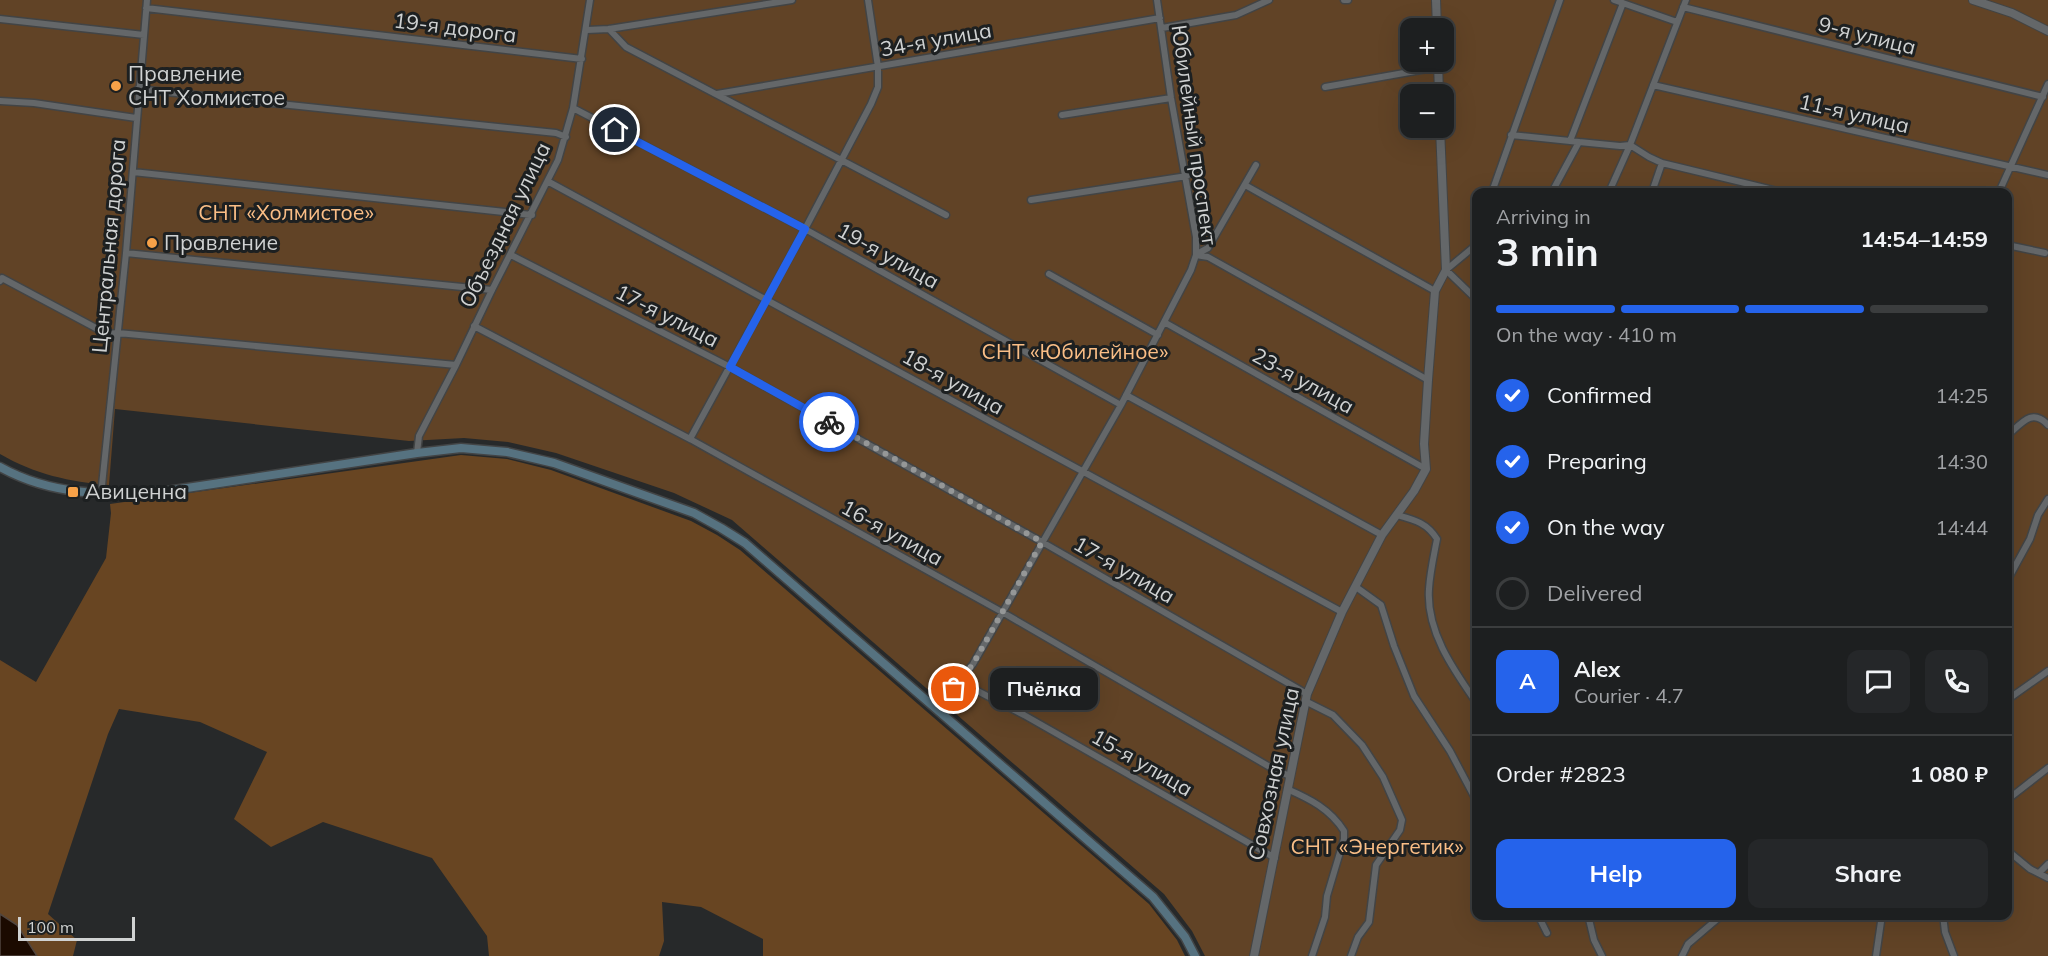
<!DOCTYPE html>
<html lang="en">
<head>
<meta charset="utf-8">
<style>
	body { margin:0; font-family:Mulish,sans-serif; background:#252729; color:#f1f3f6; height:100vh; display:flex; flex-direction:column; font-size:22px; white-space:nowrap }
	* { box-sizing:border-box; margin:0 }
	p { font-size:20px; color:#a0a2a5 }
	.icon { flex:none; width:33px; height:33px; fill:none; stroke:currentColor; stroke-width:2; stroke-linecap:round; stroke-linejoin:round }
	.map { position:relative; flex:1; overflow:hidden }
	.sheet { position:absolute; left:1472px; top:188px; width:540px; height:732px; display:flex; flex-direction:column; background:#1d1f20; border-radius:12px; box-shadow:0 6px 24px #0002,0 0 0 2px #3b3d3e }
	.sheet>* { flex:none }
	.controls { position:absolute; left:1400px; top:18px; display:grid; gap:12px }
	.controls a { display:grid; place-items:center; width:54px; height:54px; border-radius:12px; background:#1d1f20; box-shadow:0 6px 24px #0002,0 0 0 2px #3b3d3e; font-size:30px }
	.scale { position:absolute; left:18px; bottom:15px; width:117px; box-sizing:border-box; padding-left:6px; border:3px solid #d0d2d2; border-top:0; font-size:16px; line-height:21px; white-space:nowrap; color:#d0d2d2; -webkit-text-stroke:4px #1d2021; paint-order:stroke }
	.pin { position:absolute; display:grid; place-items:center; width:51px; height:51px; color:#fff; margin:-26px; border:3px solid #fff; border-radius:50%; box-shadow:0 2px 6px #0007 }
	.courier { position:absolute; display:grid; place-items:center; width:60px; height:60px; margin:-30px; border:4px solid #2563eb; border-radius:50%; background:#fff; color:#222; box-shadow:0 2px 8px #0007 }
	.bubble { position:absolute; height:42px; border-radius:12px; background:#1d1f20; box-shadow:0 6px 24px #0002,0 0 0 2px #3b3d3e; font-size:20px; font-weight:700; line-height:42px; text-align:center }
	.head em { font-style:normal; font-weight:700 }
	.head div { display:flex; flex-direction:column-reverse }
	.head { display:flex; align-items:center; justify-content:space-between; height:102px; padding:0 24px }
	h1 { font-size:39px; font-weight:700; line-height:45px }
	.bar { display:grid; grid-template-columns:repeat(4,1fr); gap:9px 6px; align-content:center; height:72px; padding:0 24px }
	.bar i { height:8px; border-radius:4px; background:#3b3d3e }
	.bar .active { background:#2563eb }
	.bar p { grid-column:span 4 }
	.line { display:flex; align-items:center; gap:15px; padding:0 24px; border-top:2px solid #3b3d3e }
	.line div { flex:1 }
	.round { display:grid; place-items:center; flex:none; width:63px; height:63px; border-radius:12px; background:#252729 }
	ol { padding:0 24px; list-style:none }
	li { display:flex; align-items:center; gap:18px; height:66px }
	li p { margin-inline-start:auto }
	li .icon { padding:6px; border-radius:50%; background:#2563eb; color:#fff; stroke-width:4 }
	li:last-child { color:#a0a2a5 }
	li i { width:33px; height:33px; border:3px solid #3b3d3e; border-radius:50% }
	.action { display:flex; gap:12px; margin-top:auto; padding:12px 24px }
	.action a { flex:1; height:69px; border-radius:12px; background:#2563eb; color:#fff; font-size:24px; font-weight:700; line-height:69px; text-align:center }
	.action a+a { background:#252729; color:#f1f3f6 }
	.map>svg:first-child { display:block }
	.green { fill:#614326; fill-rule:evenodd }
	.forest { fill:#684522 }
	.water { fill:#1b0a00; stroke:#51463f; stroke-width:1.5 }
	.lines { fill:none; stroke-linecap:round; stroke-linejoin:round }
	.minor-casing { stroke:#424445; stroke-width:9 }
	.tertiary-casing { stroke:#424445; stroke-width:10 }
	.secondary-casing { stroke:#424445; stroke-width:11 }
	.minor { stroke:#646769; stroke-width:6 }
	.tertiary { stroke:#646769; stroke-width:8 }
	.secondary { stroke:#567280; stroke-width:8 }
	.done { stroke:#959797; stroke-width:6; stroke-dasharray:0 10.8 }
	.route { stroke:#2563eb; stroke-width:8 }
	.poi-dot { fill:#f7a148; stroke:#1d2021; stroke-width:2 }
	.labels { text-anchor:middle; stroke-width:6; stroke-linejoin:round; paint-order:stroke }
	.street-label { font-size:21px; fill:#d0d2d2; stroke:#1d2021 }
	.poi-label { font-size:21px; fill:#d0d2d2; stroke:#1d2021; text-anchor:start }
	.park-label { font-size:21px; fill:#fabe86; stroke:#1d2021 }
</style>
</head>
<body>
<div class="map">
<svg width="2048" height="956" viewBox="0 0 2048 956">
	<rect width="100%" height="100%" fill="#27292a"/>
	<path class="green" d="M 0,0 L 2048,0 L 2048,956 L 1205,956 L 1192,931 L 1164,894 L 732,520 L 674,493 L 556,453 L 508,442 L 464,438 L 409,441 L 115,409 L 109,485 C 70,482 34,474 0,454 ZM 1410,28 L 1443,28 L 1443,62 L 1410,62 ZM 1410,94 L 1443,94 L 1443,128 L 1410,128 ZM 1662,163 L 1787,192 L 2007,192 L 2007,915 L 1476,915 L 1476,192 L 1776,192 L 1663,166 Z"/>
	<path class="forest" d="M 461,455 L 507,459 L 551,470 L 691,521 L 717,535 L 740,550 L 1149,904 L 1177,940 L 1185,956 L 763,956 L 763,939 L 701,907 L 662,902 L 664,941 L 659,956 L 489,956 L 487,936 L 432,858 L 323,822 L 271,847 L 234,819 L 267,752 L 200,722 L 119,709 L 108,734 L 48,914 L 77,940 L 73,956 L 37,956 L 17,925 L 0,914 L 0,660 L 36,682 L 106,558 L 111,513 L 110,504 Z"/>
	<path class="water" d="M 0,914 L 17,925 L 37,956 L 0,956 Z"/>
	<g class="lines">
		<g class="minor-casing">
			<path id="minor" d="M 1344,0 L 1348,0
				M 1614,0 L 1677,22
				M 1683,7 L 2043,97
				M 146,8 L 582,59
				M 0,19 L 144,35
				M 1162,28 L 1236,15 L 1269,0
				M 609,29 L 626,47 L 946,215
				M 587,30 L 609,29 L 792,0
				M 1653,85 L 2048,175
				M 1325,87 L 1438,67
				M 138,89 L 556,133 L 566,137
				M 717,94 L 1160,18
				M 0,101 L 34,103 L 136,118
				M 573,108 L 805,229 L 1121,405
				M 1062,115 L 1171,98
				M 1511,135 L 1570,141
				M 1579,142 L 1620,146 L 1630,145 L 1649,157 L 1662,163 L 1782,192
				M 133,172 L 532,215
				M 549,182 L 1342,612
				M 1245,185 L 1435,291
				M 1492,192 L 1560,0
				M 1552,192 L 1579,142 L 1570,141 L 1623,3
				M 1609,192 L 1630,145 L 1686,0
				M 1652,192 L 1662,163
				M 1999,192 L 2048,84
				M 1031,200 L 1187,176
				M 1476,245 L 1446,270 L 1476,299
				M 2007,245 L 2045,253
				M 126,253 L 492,290
				M 1197,254 L 1208,248 L 1256,165
				M 511,255 L 730,367 L 1042,542 L 1307,694
				M 1196,255 L 1208,257 L 1428,380
				M 1049,274 L 1158,335
				M 0,281 L 2,278 L 107,334 L 118,333 L 456,365
				M 1164,322 L 1426,469
				M 474,326 L 690,439 L 1002,612 L 1275,770 L 1290,776
				M 1126,395 L 1382,535
				M 2007,436 C 2021,424 2032,407 2048,425
				M 690,439 L 805,229 L 871,104 L 878,87 L 878,67 L 868,0
				M 417,453 L 419,436 L 456,365 L 492,290 L 558,160 L 573,108 L 590,0
				M 101,495 L 126,253 L 147,0
				M 1397,515 C 1415,520 1427,523 1437,539 C 1434,555 1430,572 1429,589 C 1426,631 1453,669 1476,702
				M 2007,581 L 2030,539 L 2038,515 L 2048,499
				M 1356,587 L 1381,605 L 1394,646 L 1414,696 L 1450,751 L 1476,800
				M 960,682 L 1024,715 L 1275,858
				M 2007,700 L 2048,671
				M 1305,701 L 1333,715 L 1362,745 L 1383,777 L 1402,820 L 1400,830 L 1376,865 L 1369,922 L 1358,937 L 1351,956
				M 937,709 L 973,664 L 1121,405 L 1191,270 L 1196,255 L 1196,237 L 1171,98 L 1157,0
				M 1287,789 C 1310,799 1330,809 1344,831 L 1344,839 L 1327,896 L 1325,917 L 1312,956
				M 2007,800 L 2048,768
				M 2007,850 L 2030,869 L 2048,878
				M 2039,873 L 2048,864
				M 1538,915 L 1547,933
				M 1588,915 L 1594,940 L 1602,956
				M 1943,915 L 1945,932 L 1954,956
				M 1682,956 L 1688,944 L 1722,915
				M 1876,956 L 1882,915"/>
		</g>
		<g class="tertiary-casing">
			<path id="tertiary" d="M 1436,0 L 1437,28
				M 1973,0 L 2012,13 L 2048,31
				M 1438,62 L 1439,94
				M 1254,956 L 1307,694 L 1342,612 L 1382,535 L 1414,491 L 1426,469 L 1424,444 L 1428,380 L 1435,291 L 1446,270 L 1440,128"/>
		</g>
		<g class="secondary-casing">
			<path id="secondary" d="M 0,467 C 52,496 109,496 167,491 L 417,453 L 461,448 L 507,452 L 554,463 L 694,513 L 721,528 L 745,543 L 1153,897 L 1185,937 L 1195,956"/>
		</g>
		<use href="#minor" class="minor"/>
		<use href="#tertiary" class="tertiary"/>
		<use href="#secondary" class="secondary"/>
	</g>
	<g class="lines">
		<path class="done" d="M 829,422 L 1042,542 L 973,664 L 954,689"/>
		<path class="route" d="M 615,130 L 805,229 L 730,367 L 829,422"/>
	</g>
	<g class="poi-dot">
		<circle cx="116" cy="86" r="6"/>
		<circle cx="152" cy="243" r="6"/>
		<rect x="67" y="486" width="12" height="12" rx="3"/>
	</g>
	<g class="labels">
		<g class="street-label">
			<text transform="translate(455 28) rotate(7)" y="7">19-я дорога</text>
			<text transform="translate(1867 36) rotate(14)" y="7">9-я улица</text>
			<text transform="translate(936 40) rotate(-10)" y="7">34-я улица</text>
			<text transform="translate(1854 114) rotate(13)" y="7">11-я улица</text>
			<text transform="translate(1194 135) rotate(82)" y="7">Юбилейный проспект</text>
			<text transform="translate(505 225) rotate(-64)" y="7">Объездная улица</text>
			<text transform="translate(109 246) rotate(-85)" y="7">Центральная дорога</text>
			<text transform="translate(888 256) rotate(29)" y="7">19-я улица</text>
			<text transform="translate(667 316) rotate(27)" y="7">17-я улица</text>
			<text transform="translate(1303 381) rotate(29)" y="7">23-я улица</text>
			<text transform="translate(953 382) rotate(29)" y="7">18-я улица</text>
			<text transform="translate(892 533) rotate(29)" y="7">16-я улица</text>
			<text transform="translate(1124 570) rotate(30)" y="7">17-я улица</text>
			<text transform="translate(1142 763) rotate(30)" y="7">15-я улица</text>
			<text transform="translate(1274 774) rotate(-78)" y="7">Совхозная улица</text>
		</g>
		<g class="poi-label">
			<text x="128" y="81">Правление<tspan x="128" dy="24">СНТ Холмистое</tspan></text>
			<text x="164" y="250">Правление</text>
			<text x="85" y="499">Авиценна</text>
		</g>
		<g class="park-label">
			<text x="286" y="220">СНТ «Холмистое»</text>
			<text x="1075" y="359">СНТ «Юбилейное»</text>
			<text x="1377" y="854">СНТ «Энергетик»</text>
		</g>
	</g>
</svg>
<div class="controls">
<a>+</a>
<a>−</a>
</div>
<div class="scale">100 m</div>
<div class="pin" style="left:954px;top:689px;background:#ea580c"><svg class="icon" aria-label="bag" viewBox="0 0 24 24"><path d="M5 8h14l-1 12H6zM9 8a3 3 0 0 1 6 0"/></svg></div>
<div class="pin" style="left:615px;top:130px;background:#1f2937"><svg class="icon" aria-label="home" viewBox="0 0 24 24"><path d="M3 11l9-7 9 7M6 9v11h12V9"/></svg></div>
<div class="courier" style="left:829px;top:422px"><svg class="icon" aria-label="bike" viewBox="0 0 24 24"><circle cx="6" cy="16" r="4"/><circle cx="18" cy="16" r="4"/><path d="M6 16l4-8h5l3 8M10 8l3 8H6M13 5h3"/></svg></div>
<div class="bubble" style="left:990px;top:668px;width:108px">Пчёлка</div>
<section class="sheet">
<div class="head"><div><h1>3 min</h1><p>Arriving in</p></div><em>14:54–14:59</em></div>
<div class="bar"><i class="active"></i><i class="active"></i><i class="active"></i><i></i><p>On the way · 410 m</p></div>
<ol>
<li><svg class="icon" aria-label="check" viewBox="0 0 24 24"><path d="M5 12l5 5 9-10"/></svg>Confirmed<p>14:25</p></li>
<li><svg class="icon" aria-label="check" viewBox="0 0 24 24"><path d="M5 12l5 5 9-10"/></svg>Preparing<p>14:30</p></li>
<li><svg class="icon" aria-label="check" viewBox="0 0 24 24"><path d="M5 12l5 5 9-10"/></svg>On the way<p>14:44</p></li>
<li><i></i>Delivered</li>
</ol>
<div class="line" style="height:108px"><b class="round" style="background:#2563eb;color:#fff">A</b><div><b>Alex</b><p>Courier · 4.7</p></div><a class="round"><svg class="icon" aria-label="chat" viewBox="0 0 24 24"><path d="M4 5h16v11H9l-5 4z"/></svg></a><a class="round"><svg class="icon" aria-label="phone" viewBox="0 0 24 24"><path d="M5 4h4l2 5-3 2q2 4 5 5l2-3 5 2v4C11 20 4 13 5 4z"/></svg></a></div>
<div class="line" style="height:78px"><div>Order #2823</div><b>1 080 ₽</b></div>
<div class="action"><a>Help</a><a>Share</a></div>
</section>
</div>
</body>
</html>
